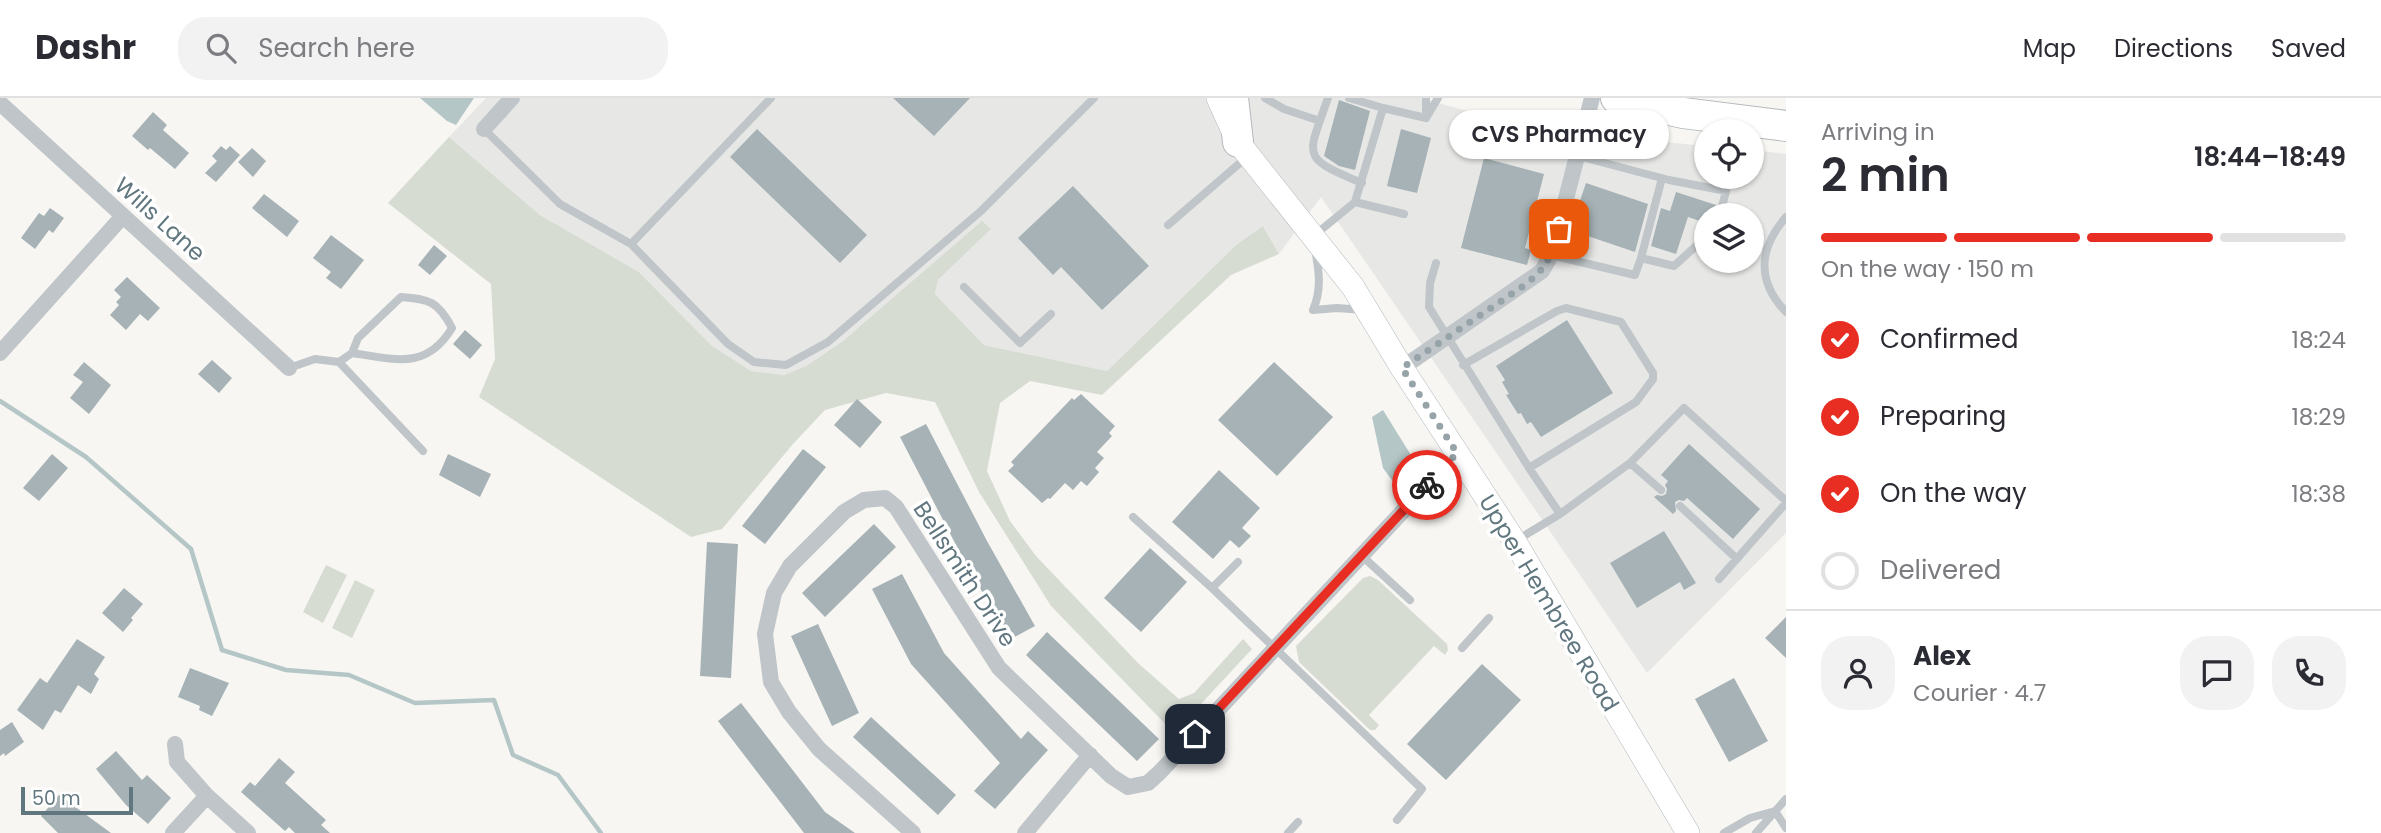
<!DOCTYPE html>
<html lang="en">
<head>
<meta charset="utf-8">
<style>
	body { margin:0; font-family:Poppins,sans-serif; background:#f2f2f3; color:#2b2b33; height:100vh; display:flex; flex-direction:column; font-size:26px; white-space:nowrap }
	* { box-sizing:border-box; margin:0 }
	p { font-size:23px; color:#7c7c81 }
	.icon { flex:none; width:38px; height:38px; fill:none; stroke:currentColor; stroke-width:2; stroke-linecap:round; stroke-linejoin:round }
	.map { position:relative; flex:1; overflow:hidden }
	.side { display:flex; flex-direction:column; background:#fff; width:595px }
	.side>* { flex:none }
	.controls { position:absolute; left:1694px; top:21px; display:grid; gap:14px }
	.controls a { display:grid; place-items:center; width:70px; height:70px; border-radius:50%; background:#fff; box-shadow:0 2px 5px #0004; font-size:35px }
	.scale { position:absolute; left:21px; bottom:18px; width:112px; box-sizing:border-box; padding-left:7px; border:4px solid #61777f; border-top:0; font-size:19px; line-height:24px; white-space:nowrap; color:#61777f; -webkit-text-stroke:5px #fff; paint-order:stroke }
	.pin { position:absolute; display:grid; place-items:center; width:60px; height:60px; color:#fff; margin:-30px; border-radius:14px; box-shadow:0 4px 10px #0006 }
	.courier { position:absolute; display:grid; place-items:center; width:70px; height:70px; margin:-35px; border:5px solid #e82d22; border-radius:50%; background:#fff; color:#222; box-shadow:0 2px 9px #0007 }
	.bubble { position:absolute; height:49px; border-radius:24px; background:#fff; box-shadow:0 2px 5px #0004; font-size:23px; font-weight:600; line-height:49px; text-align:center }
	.head em { font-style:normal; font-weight:600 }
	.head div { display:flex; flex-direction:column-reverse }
	.head { display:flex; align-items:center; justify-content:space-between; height:119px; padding:0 35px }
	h1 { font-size:46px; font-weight:600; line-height:52px }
	.bar { display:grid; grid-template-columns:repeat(4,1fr); gap:10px 7px; align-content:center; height:84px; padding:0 35px }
	.bar i { height:9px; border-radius:5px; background:#e1e1e2 }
	.bar .selected { background:#e82d22 }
	.bar p { grid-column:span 4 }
	.line { display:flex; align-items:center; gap:18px; padding:0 35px; border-top:2px solid #e1e1e2 }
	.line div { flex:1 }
	.round { display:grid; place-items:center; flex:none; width:74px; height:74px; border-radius:28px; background:#f2f2f3 }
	ol { padding:0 35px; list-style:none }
	li { display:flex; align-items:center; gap:21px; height:77px }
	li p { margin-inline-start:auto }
	li .icon { padding:7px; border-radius:50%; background:#e82d22; color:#fff; stroke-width:4 }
	li:last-child { color:#7c7c81 }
	li i { width:38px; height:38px; border:4px solid #e1e1e2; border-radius:50% }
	header { display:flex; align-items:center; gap:42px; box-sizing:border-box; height:98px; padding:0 35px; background:#fff; border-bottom:2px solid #e1e1e2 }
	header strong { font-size:33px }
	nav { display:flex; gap:38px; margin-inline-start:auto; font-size:24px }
	.search { width:490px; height:63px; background:#f2f2f3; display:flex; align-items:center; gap:18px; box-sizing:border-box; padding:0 24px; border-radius:28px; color:#7c7c81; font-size:26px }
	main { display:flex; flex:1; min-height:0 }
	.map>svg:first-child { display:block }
	.built { fill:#e7e8e6; fill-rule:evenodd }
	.green { fill:#d7dcd2 }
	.water { fill:#b4c6c6 }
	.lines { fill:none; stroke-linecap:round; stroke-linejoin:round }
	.stream { stroke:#b4c6c6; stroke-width:4.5 }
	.building { fill:#a6b2b5 }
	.secondary-casing { stroke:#b2b9bc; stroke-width:24 }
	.highway-casing { stroke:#b3b8ba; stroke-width:32 }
	.lane { stroke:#bfc5c8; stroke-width:8 }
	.street { stroke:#bfc5c8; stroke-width:16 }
	.secondary { stroke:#fff; stroke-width:23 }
	.highway { stroke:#fff; stroke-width:30 }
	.done { stroke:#96a3a8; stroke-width:7; stroke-dasharray:0 12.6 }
	.route { stroke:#e82d22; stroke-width:9 }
	.labels { text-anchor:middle; stroke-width:7; stroke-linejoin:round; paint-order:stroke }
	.street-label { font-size:23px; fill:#61777f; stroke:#fff }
</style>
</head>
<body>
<header>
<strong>Dashr</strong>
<div class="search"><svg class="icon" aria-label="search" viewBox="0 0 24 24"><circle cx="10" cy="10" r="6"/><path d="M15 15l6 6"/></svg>Search here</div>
<nav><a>Map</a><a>Directions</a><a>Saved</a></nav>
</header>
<main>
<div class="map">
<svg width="1786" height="735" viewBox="0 0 1786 735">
	<rect width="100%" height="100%" fill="#f7f6f3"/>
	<path class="built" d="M 486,0 L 1419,0 L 1539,32 L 1706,48 L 1706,79 L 1752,79 L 1752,52 L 1786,56 L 1786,435 L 1647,575 L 1321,99 L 1279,156 L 1264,129 L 1236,147 L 1107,273 L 984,247 L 935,196 L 938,182 L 991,131 L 843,243 L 806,268 L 784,277 L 751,273 L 711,247 L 639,174 L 540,117 L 449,39 ZM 1706,117 L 1752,117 L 1752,163 L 1706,163 Z"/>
	<path class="green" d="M 449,39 L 540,117 L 639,174 L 711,247 L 751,273 L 784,277 L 806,268 L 843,243 L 982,123 L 991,131 L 938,182 L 935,196 L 984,247 L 1107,273 L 1236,147 L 1263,128 L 1279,156 L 1231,177 L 1102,297 L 1030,283 L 1000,305 L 987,373 L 1010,423 L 1036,458 L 1139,566 L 1179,601 L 1194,595 L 1243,541 L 1252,551 L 1174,635 L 1051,508 L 979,394 L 935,304 L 886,295 L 825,312 L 793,346 L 722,431 L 691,439 L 479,299 L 495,261 L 491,186 L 388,105 Z
		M 326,467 L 347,477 L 323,525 L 303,514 Z
		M 1370,478 L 1378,482 L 1447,546 L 1448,552 L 1445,557 L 1434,548 L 1369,617 L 1379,627 L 1375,632 L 1370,632 L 1299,564 L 1296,548 L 1363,480 Z
		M 355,482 L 375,492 L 352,540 L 332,530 Z"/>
	<path class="water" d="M 420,0 L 474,0 L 456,27 L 447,23 Z
		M 1383,312 L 1414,362 L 1414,364 L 1394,385 L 1383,370 L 1372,319 Z"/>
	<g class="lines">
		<path class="stream" d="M 0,303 L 86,359 L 191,451 L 222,552 L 286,572 L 349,577 L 415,605 L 494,602 L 513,657 L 558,677 L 601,735"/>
	</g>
	<path class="building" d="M 893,0 L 970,0 L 934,38 Z
		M 1339,2 L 1370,13 L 1355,72 L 1339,68 L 1324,58 Z
		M 153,14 L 167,27 L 163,32 L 189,55 L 175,71 L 150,50 L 148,52 L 132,38 Z
		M 757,31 L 867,137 L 840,165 L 730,59 Z
		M 1401,31 L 1431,40 L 1417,95 L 1387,88 Z
		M 221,48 L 226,52 L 230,48 L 240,57 L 216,84 L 205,75 L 217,63 L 212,58 Z
		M 252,50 L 266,63 L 253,79 L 238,64 Z
		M 1484,60 L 1544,76 L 1525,150 L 1531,152 L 1527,167 L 1461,150 Z
		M 1586,85 L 1648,106 L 1635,154 L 1570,132 Z
		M 1073,88 L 1149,168 L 1102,212 L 1061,169 L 1053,177 L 1018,140 Z
		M 1676,94 L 1716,107 L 1714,117 L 1706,117 L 1706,125 L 1688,119 L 1676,156 L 1651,148 L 1661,110 L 1670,113 Z
		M 264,96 L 299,123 L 287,139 L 252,110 Z
		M 50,110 L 64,120 L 53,135 L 49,132 L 35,151 L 21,140 L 39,115 L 44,118 Z
		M 331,137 L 364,162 L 341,191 L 326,180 L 331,174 L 313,160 Z
		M 434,147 L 447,158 L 430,177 L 418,167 Z
		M 127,179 L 160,210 L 148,223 L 140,216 L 126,232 L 110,217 L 119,207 L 116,204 L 121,199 L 114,192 Z
		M 1567,222 L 1613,295 L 1541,339 L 1531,324 L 1527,326 L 1521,315 L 1518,316 L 1506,297 L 1509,296 L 1502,284 L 1505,282 L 1496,268 Z
		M 465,232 L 482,247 L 470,261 L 453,246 Z
		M 212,262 L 232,280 L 219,295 L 198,276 Z
		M 84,264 L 111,287 L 89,316 L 70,300 L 83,284 L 73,277 Z
		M 1274,264 L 1333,319 L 1277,378 L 1218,322 Z
		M 1081,296 L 1115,328 L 1109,335 L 1112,338 L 1097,354 L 1104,360 L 1095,370 L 1099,374 L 1087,388 L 1081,383 L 1073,392 L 1065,385 L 1050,401 L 1048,400 L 1042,405 L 1008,373 L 1014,367 L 1011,364 L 1072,300 L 1074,302 Z
		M 857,301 L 882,324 L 860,350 L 834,327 Z
		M 926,326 L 987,443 L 1035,528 L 1009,542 L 955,445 L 900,339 Z
		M 1689,346 L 1760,411 L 1733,441 L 1687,400 L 1684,403 L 1679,402 L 1675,404 L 1676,413 L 1673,416 L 1654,399 L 1657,397 L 1662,398 L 1666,396 L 1667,391 L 1665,387 L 1668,383 L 1661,377 Z
		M 803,351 L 826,369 L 765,446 L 742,428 Z
		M 52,356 L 68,370 L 39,403 L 23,390 Z
		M 448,356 L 491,376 L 480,399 L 439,377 Z
		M 1219,372 L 1260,410 L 1242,430 L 1251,438 L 1239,450 L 1230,442 L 1213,461 L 1172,424 Z
		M 874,426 L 896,449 L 825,519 L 802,495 Z
		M 1664,433 L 1696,485 L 1684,492 L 1680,484 L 1637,510 L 1610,465 Z
		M 707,444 L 738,446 L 731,580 L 700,578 Z
		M 1150,450 L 1187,484 L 1141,534 L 1104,500 Z
		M 902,476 L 944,555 L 1021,641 L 1028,633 L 1048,652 L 995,711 L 974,693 L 1000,665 L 911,566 L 872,491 Z
		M 124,490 L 143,506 L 131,520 L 133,522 L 123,534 L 102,515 Z
		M 1786,519 L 1786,560 L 1765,540 Z
		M 818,526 L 859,615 L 832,628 L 791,538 Z
		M 1047,534 L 1159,641 L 1137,663 L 1026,557 Z
		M 77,541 L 105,559 L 94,576 L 99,581 L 91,596 L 78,587 L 61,615 L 55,612 L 43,632 L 17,612 L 40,580 L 47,585 Z
		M 1482,566 L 1521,602 L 1446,682 L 1407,646 Z
		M 190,570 L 229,585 L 212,618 L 199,612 L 200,608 L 178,599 Z
		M 1734,580 L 1768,643 L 1729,664 L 1695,601 Z
		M 741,605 L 825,714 L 855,735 L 804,735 L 718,623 Z
		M 871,619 L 956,697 L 938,717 L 853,639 Z
		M 12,624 L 24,644 L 5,658 L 4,655 L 0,658 L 0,632 Z
		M 116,653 L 142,682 L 147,677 L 171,700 L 148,726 L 126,707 L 96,671 Z
		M 279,660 L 295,674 L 285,685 L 326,722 L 321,727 L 330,735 L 295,735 L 289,729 L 285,733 L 241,694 L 250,684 L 255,688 Z
		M 59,697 L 111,735 L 58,735 L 41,718 Z"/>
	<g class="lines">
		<g class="secondary-casing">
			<path id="secondary" d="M 1218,0 L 1238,44 L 1353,189 L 1402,270 L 1515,444 L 1688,735"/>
		</g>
		<g class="highway-casing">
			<path id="highway" d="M 1233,0 L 1238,44
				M 1616,0 L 1683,15 L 1786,28"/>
		</g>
		<path class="lane" d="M 1265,0 L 1284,11 L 1320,23
			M 1328,0 C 1307,60 1300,59 1362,85
			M 1349,0 L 1383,10
			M 1426,17 L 1426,0
			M 1426,20 L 1438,0
			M 484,31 L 560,106 L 631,146 L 771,0
			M 1578,58 L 1669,82 L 1726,93 L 1720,117
			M 1355,104 L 1404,116
			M 1786,119 C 1759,150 1756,183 1786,214
			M 1168,127 L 1248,58
			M 1316,136 L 1355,104 L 1383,10 L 1426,20
			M 631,146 L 728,246 L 754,264 L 786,267 L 828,244 L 981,113 L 1094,0
			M 1315,151 C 1319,173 1322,191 1313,212 L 1337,210 L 1364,212
			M 1551,157 L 1635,177 L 1641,160 L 1674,168 L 1706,139
			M 1641,160 L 1662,80
			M 1436,165 L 1430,185 L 1429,209 L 1529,370 L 1636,304 L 1653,281 L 1653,275 L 1621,224 L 1566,210 L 1557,213 L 1463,267
			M 964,189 L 1020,245 L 1051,216
			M 339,264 L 352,255 C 394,261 426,273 452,230 C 438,203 429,201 401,199 L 358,240 L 352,255
			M 289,270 L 315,261 L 339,264 L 423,353
			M 1630,365 L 1661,392
			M 1529,370 L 1560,416
			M 1680,408 L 1737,461
			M 1133,419 L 1212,490 L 1422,691 L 1397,722
			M 1517,442 L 1560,416 L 1630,365 L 1684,310 L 1786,403
			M 1361,457 L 1410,502
			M 1719,481 L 1786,405
			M 1212,490 L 1238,464
			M 1462,550 L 1489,520
			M 1775,713 L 1786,730
			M 1288,735 L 1298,724
			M 1724,735 L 1750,720 L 1775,713
			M 1756,735 L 1786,701"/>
		<path class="street" d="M 0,5 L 289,270
			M 484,31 L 512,0
			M 0,255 L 123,118
			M 1402,270 L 1542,173 L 1552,155 L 1592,0
			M 175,646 L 177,664 L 207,698 L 248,735
			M 173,735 L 207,698
			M 913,735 L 819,651 L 789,614 L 771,584 L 765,536 L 774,495 L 790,468 L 844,414 L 864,402 L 885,400 L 896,409 L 999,570 L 1111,678 L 1128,689 L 1148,685 L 1160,674 L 1457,355
			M 1025,735 L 1090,657"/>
		<use href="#secondary" class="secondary"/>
		<use href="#highway" class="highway"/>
	</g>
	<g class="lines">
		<path class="done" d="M 1427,387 L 1457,355 L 1402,270 L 1525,187 C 1548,168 1551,159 1559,131"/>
		<path class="route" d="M 1195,636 L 1427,387"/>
	</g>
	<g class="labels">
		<g class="street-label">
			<text transform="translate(160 121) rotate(42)" y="8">Wills Lane</text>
			<text transform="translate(965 476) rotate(57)" y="8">Bellsmith Drive</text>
			<text transform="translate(1549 505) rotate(59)" y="8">Upper Hembree Road</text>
		</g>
	</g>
</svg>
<div class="controls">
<a><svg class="icon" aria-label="locate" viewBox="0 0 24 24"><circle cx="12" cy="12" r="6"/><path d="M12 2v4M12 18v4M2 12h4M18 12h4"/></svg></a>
<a><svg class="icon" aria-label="layers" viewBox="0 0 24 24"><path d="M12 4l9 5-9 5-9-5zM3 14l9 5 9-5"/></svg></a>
</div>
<div class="scale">50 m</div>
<div class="pin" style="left:1559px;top:131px;background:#ea580c"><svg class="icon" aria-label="bag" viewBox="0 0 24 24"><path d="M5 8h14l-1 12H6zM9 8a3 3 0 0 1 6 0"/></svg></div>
<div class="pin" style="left:1195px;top:636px;background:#1f2937"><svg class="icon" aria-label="home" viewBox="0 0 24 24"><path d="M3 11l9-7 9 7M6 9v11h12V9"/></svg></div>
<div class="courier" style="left:1427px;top:387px"><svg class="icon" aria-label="bike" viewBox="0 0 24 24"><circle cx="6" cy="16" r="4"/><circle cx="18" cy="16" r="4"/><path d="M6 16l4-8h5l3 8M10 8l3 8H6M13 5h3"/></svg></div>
<div class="bubble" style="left:1449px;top:12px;width:220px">CVS Pharmacy</div>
</div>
<section class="side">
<div class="head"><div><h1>2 min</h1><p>Arriving in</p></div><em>18:44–18:49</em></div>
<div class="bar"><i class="selected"></i><i class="selected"></i><i class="selected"></i><i></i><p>On the way · 150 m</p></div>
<ol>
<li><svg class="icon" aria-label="check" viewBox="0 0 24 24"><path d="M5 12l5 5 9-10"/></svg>Confirmed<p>18:24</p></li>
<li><svg class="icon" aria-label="check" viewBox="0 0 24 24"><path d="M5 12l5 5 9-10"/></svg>Preparing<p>18:29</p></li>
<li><svg class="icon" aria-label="check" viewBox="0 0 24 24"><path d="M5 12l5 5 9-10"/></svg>On the way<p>18:38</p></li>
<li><i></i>Delivered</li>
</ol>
<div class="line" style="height:126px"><a class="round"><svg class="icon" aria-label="person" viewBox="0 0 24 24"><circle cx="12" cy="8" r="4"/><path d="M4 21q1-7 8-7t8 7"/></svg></a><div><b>Alex</b><p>Courier · 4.7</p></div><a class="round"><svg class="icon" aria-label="chat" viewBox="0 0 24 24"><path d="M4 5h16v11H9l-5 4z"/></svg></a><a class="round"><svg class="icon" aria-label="phone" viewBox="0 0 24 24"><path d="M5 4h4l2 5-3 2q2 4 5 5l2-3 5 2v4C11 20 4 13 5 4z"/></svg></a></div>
</section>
</main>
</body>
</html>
